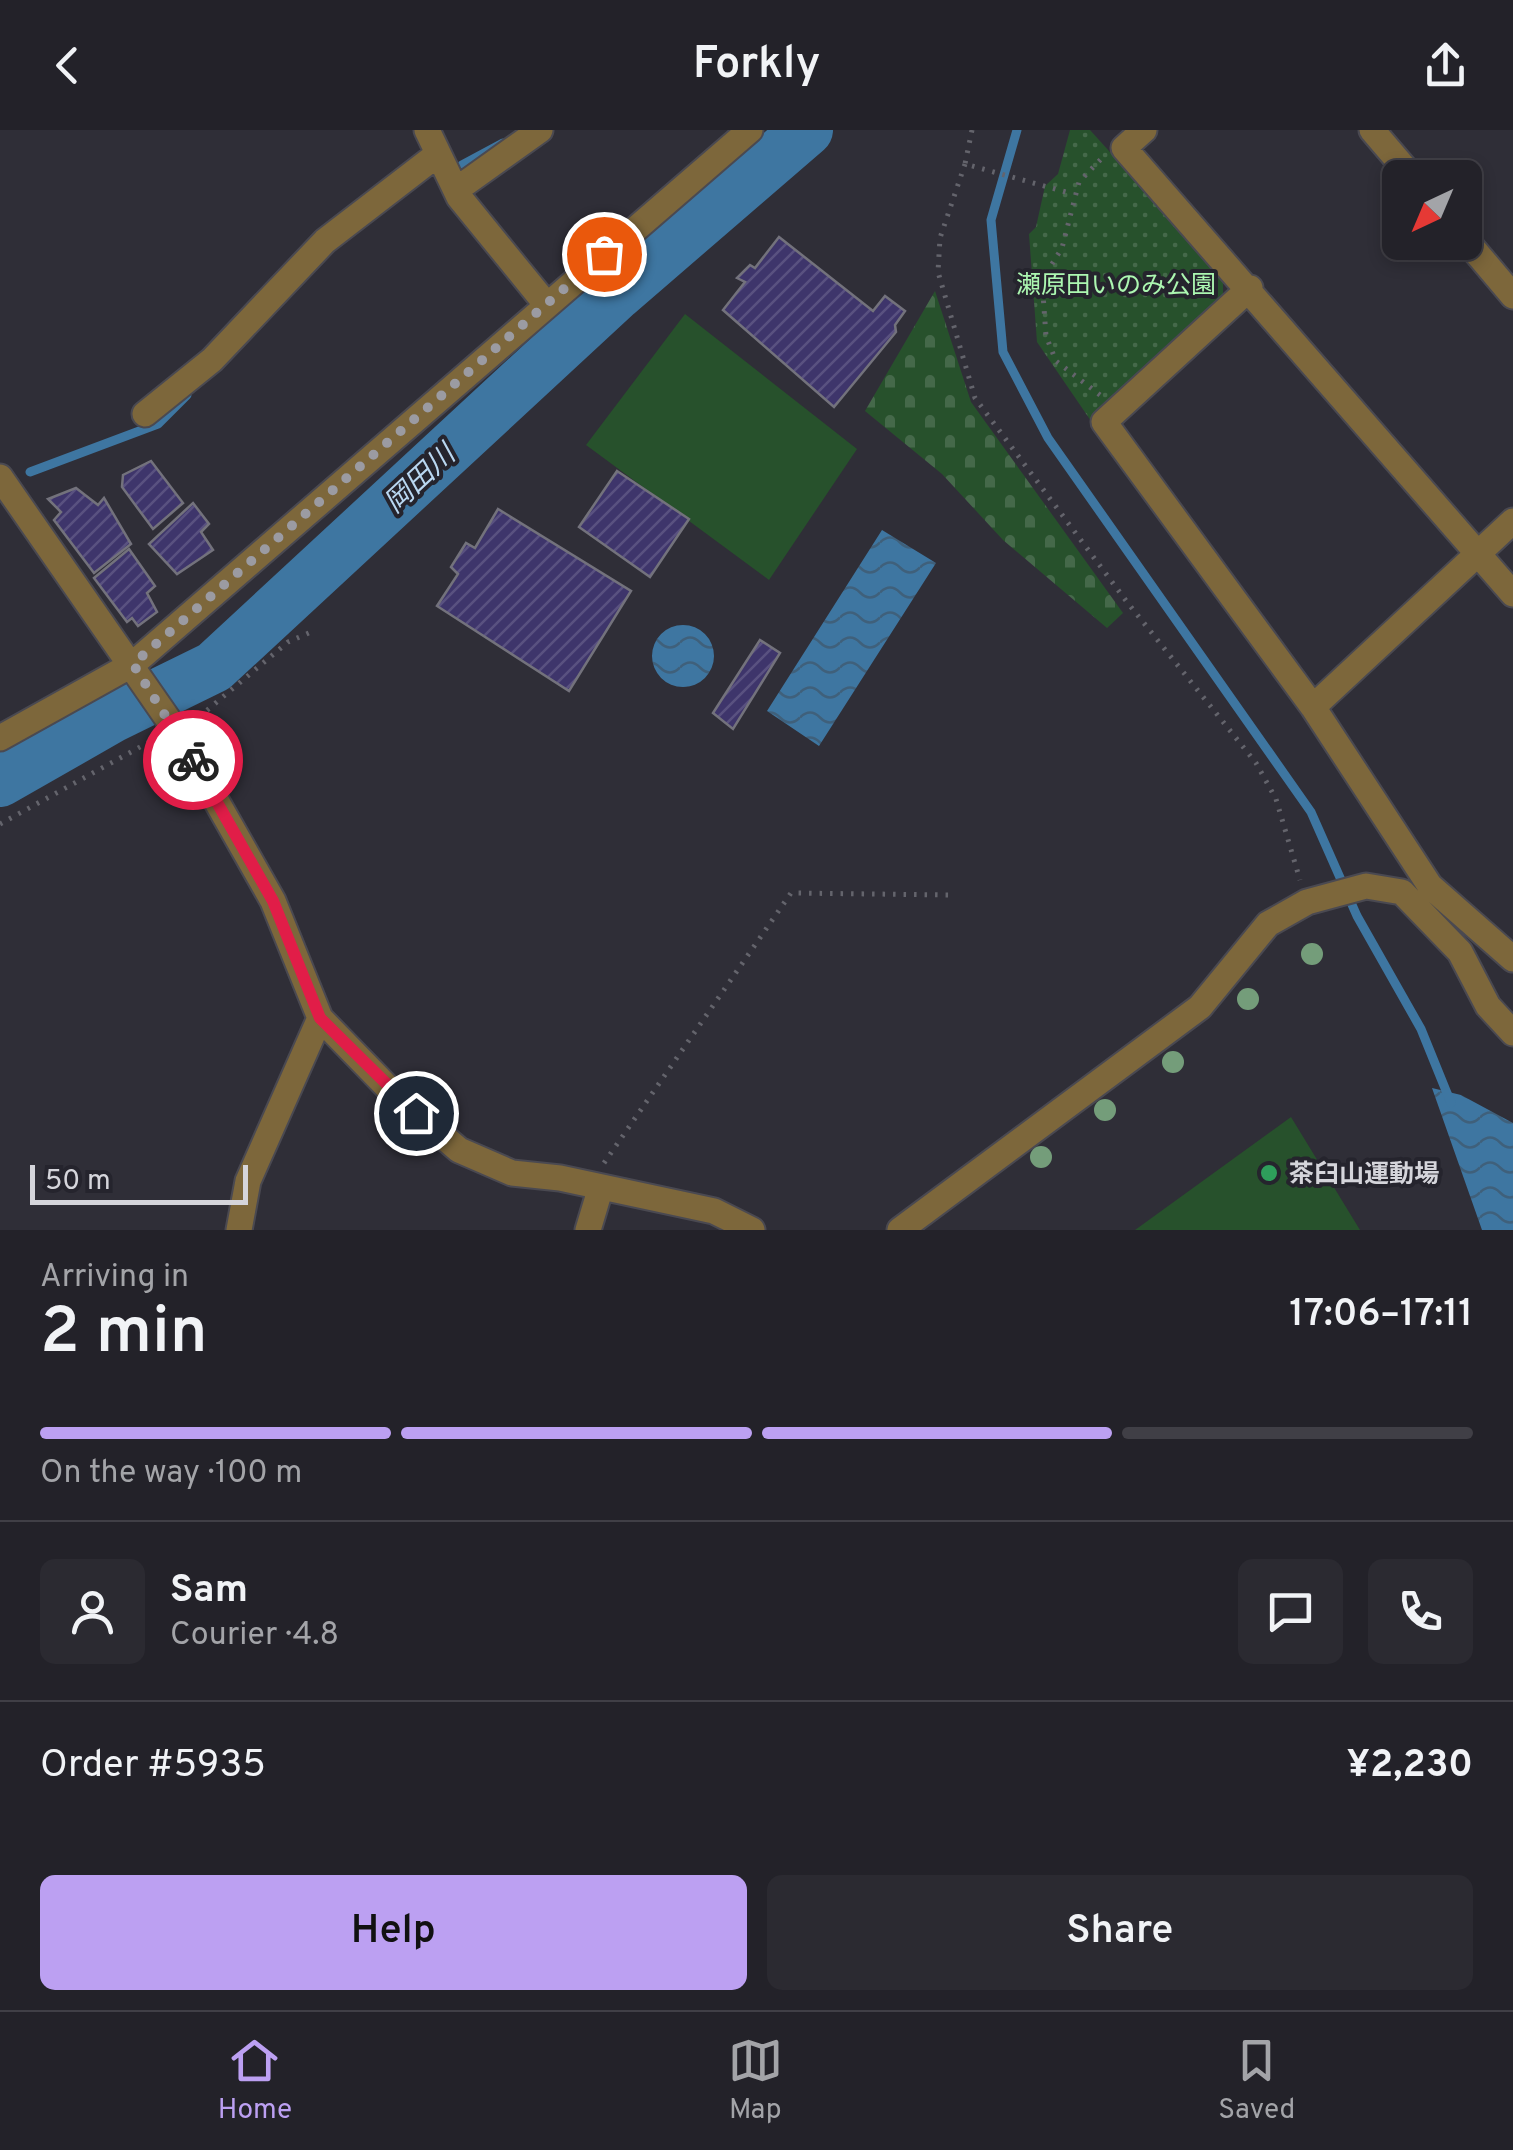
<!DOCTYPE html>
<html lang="en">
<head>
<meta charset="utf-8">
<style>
	body { margin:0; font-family:Overpass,"Noto Sans JP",sans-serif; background:#2b2a31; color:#f1f3f6; height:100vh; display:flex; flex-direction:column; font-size:38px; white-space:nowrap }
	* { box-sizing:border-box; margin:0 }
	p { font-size:32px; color:#a3a4a8 }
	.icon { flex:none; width:55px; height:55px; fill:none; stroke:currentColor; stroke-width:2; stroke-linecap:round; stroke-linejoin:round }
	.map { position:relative; height:1100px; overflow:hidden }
	.drawer { display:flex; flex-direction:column; background:#232229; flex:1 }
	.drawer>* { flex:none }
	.needle { width:65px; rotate:224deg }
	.fabs { position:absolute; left:1382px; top:30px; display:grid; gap:20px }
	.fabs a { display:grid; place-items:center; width:100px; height:100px; border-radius:15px; background:#232229; box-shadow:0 5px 15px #0003,0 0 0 2px #403f46; font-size:50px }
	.scale { position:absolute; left:30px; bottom:25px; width:218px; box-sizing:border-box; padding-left:10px; border:5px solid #d5d5db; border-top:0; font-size:28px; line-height:35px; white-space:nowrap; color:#d5d5db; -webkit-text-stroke:8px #25242d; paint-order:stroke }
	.pin { position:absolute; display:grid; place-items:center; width:85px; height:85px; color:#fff; margin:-42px; border:5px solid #fff; border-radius:50%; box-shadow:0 2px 10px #0007 }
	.courier { position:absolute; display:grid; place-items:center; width:100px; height:100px; margin:-50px; border:8px solid #e11d48; border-radius:50%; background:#fff; color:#222; box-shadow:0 2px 12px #0007 }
	.summary em { font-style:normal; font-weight:600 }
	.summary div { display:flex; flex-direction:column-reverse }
	.summary { display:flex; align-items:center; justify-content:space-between; height:170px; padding:0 40px }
	h1 { font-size:65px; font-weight:600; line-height:75px }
	.bar { display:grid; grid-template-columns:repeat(4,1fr); gap:15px 10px; align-content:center; height:120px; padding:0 40px }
	.bar i { height:12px; border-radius:8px; background:#403f46 }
	.bar .current { background:#bca0f2 }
	.bar p { grid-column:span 4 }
	.line { display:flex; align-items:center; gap:25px; padding:0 40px; border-top:2px solid #403f46 }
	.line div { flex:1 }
	.round { display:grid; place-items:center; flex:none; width:105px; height:105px; border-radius:15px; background:#2b2a31 }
	.action { display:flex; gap:20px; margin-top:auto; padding:20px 40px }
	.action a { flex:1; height:115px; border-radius:15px; background:#bca0f2; color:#111; font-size:40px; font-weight:600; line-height:115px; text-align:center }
	.action a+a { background:#2b2a31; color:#f1f3f6 }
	header { display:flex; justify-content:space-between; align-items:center; height:130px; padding:0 40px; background:#232229; font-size:45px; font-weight:600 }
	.tabs { display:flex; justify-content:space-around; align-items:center; height:140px; border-top:2px solid #403f46; background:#232229; font-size:28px; color:#a3a4a8 }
	.tabs a { display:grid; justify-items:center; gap:5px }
	.tabs .current { color:#bca0f2 }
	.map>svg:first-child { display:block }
	.cemetery { fill:url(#cemetery-stones) }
	.park { fill:url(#park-dots) }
	.pitch { fill:#27512c }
	.water { fill:url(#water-waves) }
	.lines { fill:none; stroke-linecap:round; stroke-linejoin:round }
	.stream { stroke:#3e76a1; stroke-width:9 }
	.river { stroke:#3e76a1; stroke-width:52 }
	.building { fill:url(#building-hatch); stroke:#73727c; stroke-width:2.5 }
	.minor-casing { stroke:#4a4951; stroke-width:29 }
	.path { stroke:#64646c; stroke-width:5; stroke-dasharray:2.5 8; stroke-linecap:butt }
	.minor { stroke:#7d673b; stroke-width:25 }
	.tree { fill:#749d7a }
	.done { stroke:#9b9ba2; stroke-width:10; stroke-dasharray:0 18 }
	.route { stroke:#e11d48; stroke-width:12 }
	.leisure-dot { fill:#2e9e5b; stroke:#25242d; stroke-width:4 }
	.labels { text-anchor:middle; stroke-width:8; stroke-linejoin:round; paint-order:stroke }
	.park-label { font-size:25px; fill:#acf7b1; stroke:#25242d }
	.poi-label { font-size:25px; font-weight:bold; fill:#d5d5db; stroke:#25242d; text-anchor:start }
	.water-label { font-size:28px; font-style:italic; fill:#b9d7f1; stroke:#25242d }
</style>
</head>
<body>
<header><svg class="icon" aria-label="back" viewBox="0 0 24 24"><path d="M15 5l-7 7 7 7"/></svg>Forkly<svg class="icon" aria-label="share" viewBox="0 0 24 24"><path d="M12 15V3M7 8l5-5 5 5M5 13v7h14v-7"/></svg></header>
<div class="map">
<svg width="1513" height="1100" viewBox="0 0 1513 1100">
	<defs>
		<pattern id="cemetery-stones" width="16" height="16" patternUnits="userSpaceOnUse" patternTransform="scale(2.5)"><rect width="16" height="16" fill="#27512c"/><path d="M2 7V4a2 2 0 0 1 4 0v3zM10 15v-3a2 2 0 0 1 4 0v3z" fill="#45694a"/></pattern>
		<pattern id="park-dots" width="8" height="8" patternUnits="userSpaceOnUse" patternTransform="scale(2.5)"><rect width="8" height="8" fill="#27512c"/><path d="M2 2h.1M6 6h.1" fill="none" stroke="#45694a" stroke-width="1.8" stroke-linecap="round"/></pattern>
		<pattern id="water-waves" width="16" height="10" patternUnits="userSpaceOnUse" patternTransform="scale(2.5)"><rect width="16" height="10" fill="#3e76a1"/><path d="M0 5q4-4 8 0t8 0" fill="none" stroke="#3f607b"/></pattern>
		<pattern id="building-hatch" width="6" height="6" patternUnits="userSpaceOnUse" patternTransform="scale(2.5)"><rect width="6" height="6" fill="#3e356b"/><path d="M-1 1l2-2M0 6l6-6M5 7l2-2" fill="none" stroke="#595180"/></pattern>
	</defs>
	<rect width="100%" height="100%" fill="#2f2e37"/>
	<path class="cemetery" d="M 935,161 L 971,272 L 1123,483 L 1107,498 L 1003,410 L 942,344 L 865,281 Z"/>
	<path class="park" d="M 1070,0 L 1090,0 L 1223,147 L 1223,166 L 1091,291 L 1037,212 L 1029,104 L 1036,97 L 1045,56 L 1058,44 Z"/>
	<path class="pitch" d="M 685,184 L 857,319 L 769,450 L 586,315 Z
		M 1291,987 L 1360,1100 L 1135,1100 Z"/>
	<path class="water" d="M 882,400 L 936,433 L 819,616 L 767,581 Z
		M652 526a31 31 0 1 1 62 0a31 31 0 1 1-62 0Z
		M 1432,958 L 1461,965 L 1513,993 L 1513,1100 L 1482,1100 Z"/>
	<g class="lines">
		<path class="stream" d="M 1017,0 L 991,90 L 1003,222 L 1048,308 L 1311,682 L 1357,786 L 1421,899 L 1451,973
			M 462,35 L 503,13
			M 30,342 L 158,294 L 187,265"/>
		<path class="river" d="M 0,651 L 112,587 L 214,537 L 617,164 L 807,0"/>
	</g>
	<path class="building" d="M 779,107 L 873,181 L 885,166 L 905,181 L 895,195 L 896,202 L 834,277 L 723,180 L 745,152 L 737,148 L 750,135 L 755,138 Z
		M 151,331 L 183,373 L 153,399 L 122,357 L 123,345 Z
		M 617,341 L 689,389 L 650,447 L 579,397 Z
		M 76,358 L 98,375 L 104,368 L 131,414 L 94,443 L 54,390 L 61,382 L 48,369 Z
		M 193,373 L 209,394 L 201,402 L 213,420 L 177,444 L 149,414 Z
		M 498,379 L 631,461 L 569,561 L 437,476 L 458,444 L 451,437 L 466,413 L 475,418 Z
		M 129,419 L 155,456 L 147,463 L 157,482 L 138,496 L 132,488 L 127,492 L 94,448 Z
		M 760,510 L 780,523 L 733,599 L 713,583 Z"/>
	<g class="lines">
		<g class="minor-casing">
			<path id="minor" d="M 427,0 L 459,67 L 546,174
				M 1144,0 L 1124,18 L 1513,464
				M 1372,0 L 1413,48
				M 456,60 L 540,0
				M 1465,109 L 1513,166
				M 1250,158 L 1104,292 L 1313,577 L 1430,756 L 1513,829
				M 145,284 L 212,230 L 325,111 L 438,24
				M 0,347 L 179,605 L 273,771 L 320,888 L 395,965 L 459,1020 L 512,1043 L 560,1048 L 714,1081 L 752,1100
				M 1313,577 L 1513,391
				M 0,608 L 133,534 L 750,0
				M 239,1100 L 248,1051 L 320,888
				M 588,1100 L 600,1060
				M 900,1100 L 1200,877 L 1268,794 L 1307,772 L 1366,756 L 1402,762 L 1460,822 L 1488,876 L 1513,903"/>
		</g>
		<path class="path" d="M 972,0 L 965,34 L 1073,64
			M 965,34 L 940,108 L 938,142 L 975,268 L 1127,472 L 1256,633 L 1276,669 L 1300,750
			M 1100,265 L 1056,231 L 1046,206 L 1042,150 L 1062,118 L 1079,52 L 1102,28
			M 199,587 L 288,512 L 311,502
			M 0,694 L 151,611
			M 604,1033 L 791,763 L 954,765"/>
		<use href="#minor" class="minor"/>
	</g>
	<g class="tree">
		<circle cx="1312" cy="824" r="11"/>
		<circle cx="1248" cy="869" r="11"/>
		<circle cx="1173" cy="932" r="11"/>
		<circle cx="1105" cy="980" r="11"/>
		<circle cx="1041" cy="1027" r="11"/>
	</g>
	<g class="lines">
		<path class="done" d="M 193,630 L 133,534 L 604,124"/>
		<path class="route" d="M 193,630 L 273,771 L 320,888 L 416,983"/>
	</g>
	<circle class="leisure-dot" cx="1269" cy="1043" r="10"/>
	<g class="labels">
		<g class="park-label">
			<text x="1116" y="163">瀬原田いのみ公園</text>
		</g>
		<g class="poi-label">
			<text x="1289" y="1052">茶臼山運動場</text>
		</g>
		<g class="water-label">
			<text transform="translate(419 348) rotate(-43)" y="10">岡田川</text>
		</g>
	</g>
</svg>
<div class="fabs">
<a><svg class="needle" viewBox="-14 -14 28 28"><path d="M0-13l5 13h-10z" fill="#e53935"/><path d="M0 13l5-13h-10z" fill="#a3a4a8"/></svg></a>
</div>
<div class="scale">50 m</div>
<div class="pin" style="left:604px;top:124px;background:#ea580c"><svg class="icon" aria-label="bag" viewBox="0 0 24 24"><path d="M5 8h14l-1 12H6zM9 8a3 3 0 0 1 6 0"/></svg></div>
<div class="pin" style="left:416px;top:983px;background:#1f2937"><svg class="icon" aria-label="home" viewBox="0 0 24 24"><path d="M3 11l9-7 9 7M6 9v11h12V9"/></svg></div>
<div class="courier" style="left:193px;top:630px"><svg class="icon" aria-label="bike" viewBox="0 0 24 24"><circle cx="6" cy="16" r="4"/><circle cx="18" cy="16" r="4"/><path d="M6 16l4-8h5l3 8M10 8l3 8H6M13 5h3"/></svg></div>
</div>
<section class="drawer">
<div class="summary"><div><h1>2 min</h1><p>Arriving in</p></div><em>17:06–17:11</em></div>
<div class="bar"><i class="current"></i><i class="current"></i><i class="current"></i><i></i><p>On the way · 100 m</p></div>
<div class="line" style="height:180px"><a class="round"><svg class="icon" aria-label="person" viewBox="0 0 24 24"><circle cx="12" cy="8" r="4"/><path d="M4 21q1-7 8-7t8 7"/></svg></a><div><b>Sam</b><p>Courier · 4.8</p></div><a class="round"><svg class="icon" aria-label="chat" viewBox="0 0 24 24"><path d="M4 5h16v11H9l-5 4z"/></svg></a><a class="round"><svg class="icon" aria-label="phone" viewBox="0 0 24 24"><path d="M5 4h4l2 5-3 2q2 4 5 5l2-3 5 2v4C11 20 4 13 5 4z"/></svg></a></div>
<div class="line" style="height:130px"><div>Order #5935</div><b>¥2,230</b></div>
<div class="action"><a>Help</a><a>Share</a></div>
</section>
<nav class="tabs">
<a class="current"><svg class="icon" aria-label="home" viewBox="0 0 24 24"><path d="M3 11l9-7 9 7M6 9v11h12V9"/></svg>Home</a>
<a><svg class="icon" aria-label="map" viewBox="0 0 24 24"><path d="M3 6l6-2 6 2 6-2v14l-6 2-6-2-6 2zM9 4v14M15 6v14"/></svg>Map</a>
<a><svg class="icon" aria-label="saved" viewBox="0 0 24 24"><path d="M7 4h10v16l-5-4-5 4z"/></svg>Saved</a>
</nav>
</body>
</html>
